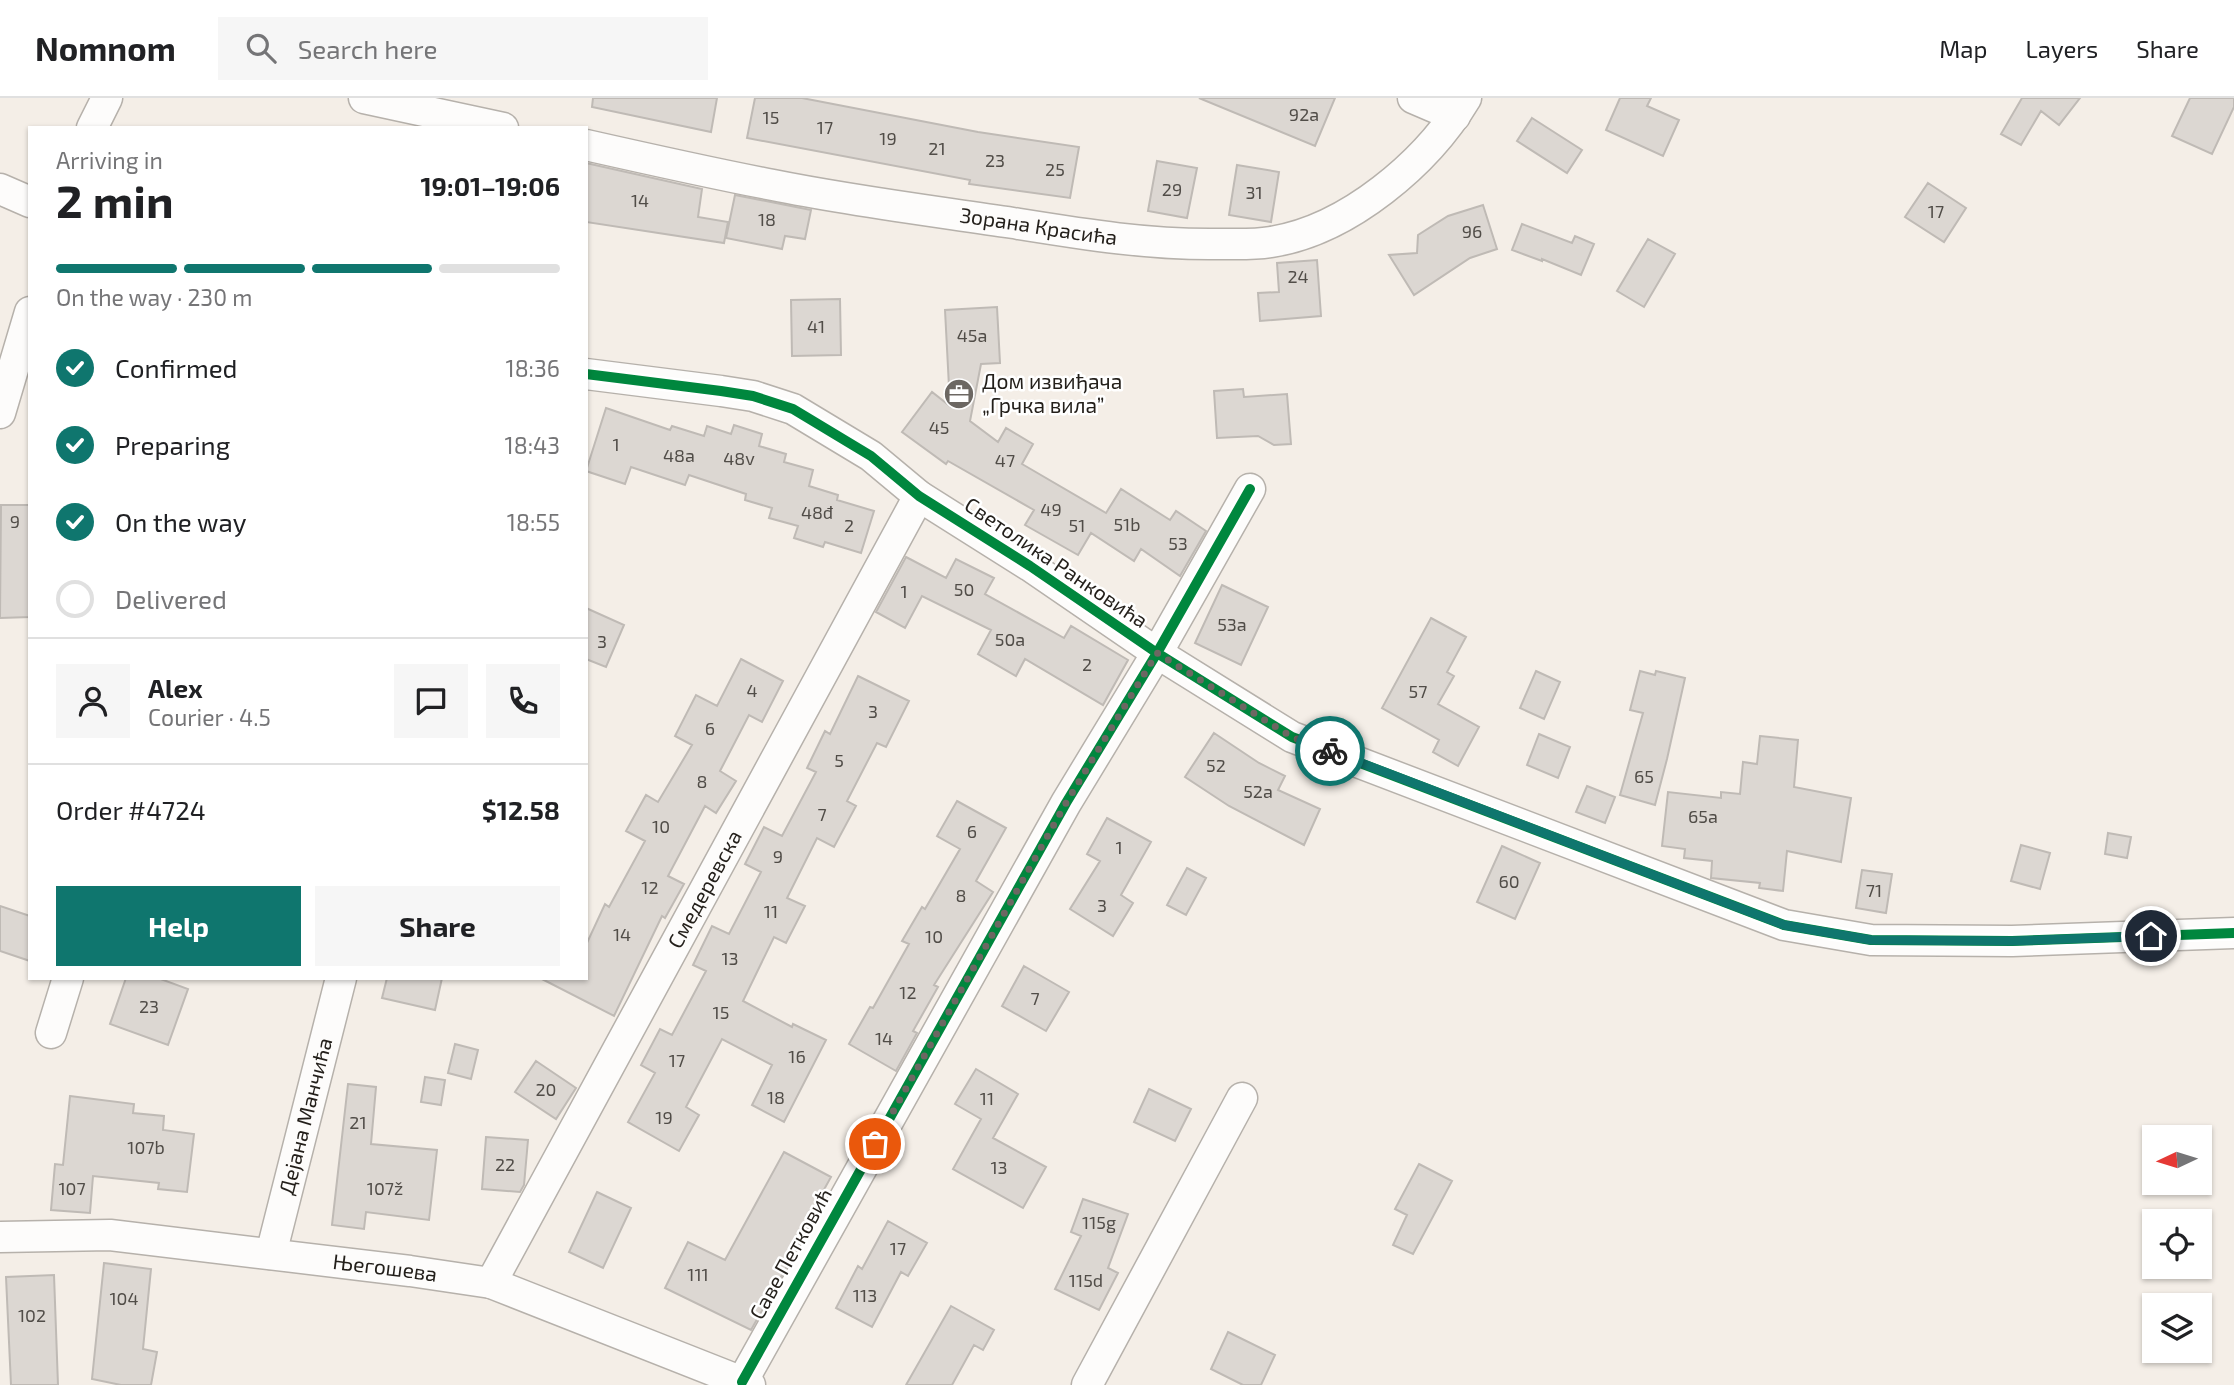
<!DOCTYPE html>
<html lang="en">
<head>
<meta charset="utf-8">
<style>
	body { margin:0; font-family:"Exo 2",sans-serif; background:#f6f6f6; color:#202124; height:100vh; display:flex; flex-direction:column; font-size:26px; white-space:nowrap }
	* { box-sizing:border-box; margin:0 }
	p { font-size:23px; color:#757577 }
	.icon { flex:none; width:38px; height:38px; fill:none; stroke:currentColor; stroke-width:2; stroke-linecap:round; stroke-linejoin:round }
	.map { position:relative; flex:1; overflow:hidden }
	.details { position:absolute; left:28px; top:28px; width:560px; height:854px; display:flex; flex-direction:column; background:#fff; border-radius:0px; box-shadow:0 2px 5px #0004 }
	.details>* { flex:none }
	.needle { width:46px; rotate:266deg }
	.buttons { position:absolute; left:2142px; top:1027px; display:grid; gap:14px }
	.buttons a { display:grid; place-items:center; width:70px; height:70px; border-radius:0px; background:#fff; box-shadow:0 2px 5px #0004; font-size:35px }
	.pin { position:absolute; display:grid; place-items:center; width:60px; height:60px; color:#fff; margin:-30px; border:4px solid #fff; border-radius:50%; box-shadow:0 2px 7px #0007 }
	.courier { position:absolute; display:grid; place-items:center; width:70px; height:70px; margin:-35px; border:5px solid #0f766e; border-radius:50%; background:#fff; color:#222; box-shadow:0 2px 9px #0007 }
	.head em { font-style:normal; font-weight:700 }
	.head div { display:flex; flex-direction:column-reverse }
	.head { display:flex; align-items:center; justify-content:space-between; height:119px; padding:0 28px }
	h1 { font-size:46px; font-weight:700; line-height:52px }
	.bar { display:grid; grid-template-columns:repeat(4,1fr); gap:10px 7px; align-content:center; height:84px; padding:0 28px }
	.bar i { height:9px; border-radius:5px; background:#e0e0e0 }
	.bar .active { background:#0f766e }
	.bar p { grid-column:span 4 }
	.line { display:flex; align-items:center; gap:18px; padding:0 28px; border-top:2px solid #e0e0e0 }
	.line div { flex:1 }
	.round { display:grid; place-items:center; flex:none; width:74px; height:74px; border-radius:0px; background:#f6f6f6 }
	ol { padding:0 28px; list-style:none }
	li { display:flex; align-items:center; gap:21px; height:77px }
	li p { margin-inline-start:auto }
	li .icon { padding:7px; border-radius:50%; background:#0f766e; color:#fff; stroke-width:4 }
	li:last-child { color:#757577 }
	li i { width:38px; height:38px; border:4px solid #e0e0e0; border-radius:50% }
	.action { display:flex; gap:14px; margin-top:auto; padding:14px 28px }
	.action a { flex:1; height:80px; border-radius:0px; background:#0f766e; color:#fff; font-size:28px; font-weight:700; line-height:80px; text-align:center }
	.action a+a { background:#f6f6f6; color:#202124 }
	header { display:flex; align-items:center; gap:42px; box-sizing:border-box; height:98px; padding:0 35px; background:#fff; border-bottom:2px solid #e0e0e0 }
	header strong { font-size:33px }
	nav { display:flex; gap:38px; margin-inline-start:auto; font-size:24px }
	.search { width:490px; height:63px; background:#f6f6f6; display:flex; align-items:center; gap:18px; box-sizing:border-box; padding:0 24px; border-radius:0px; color:#757577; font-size:26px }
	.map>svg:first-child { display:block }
	.building { fill:#dcd7d2; stroke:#bfbab5; stroke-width:2 }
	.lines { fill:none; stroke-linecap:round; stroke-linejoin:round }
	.minor-casing { stroke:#b6b1ab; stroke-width:33 }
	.minor { stroke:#fdfcfb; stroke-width:30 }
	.cycleway-casing { stroke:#fff; stroke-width:15 }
	.cycleway { stroke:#00873e; stroke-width:10 }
	.done { stroke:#6c6762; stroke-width:7; stroke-dasharray:0 12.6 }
	.route { stroke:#0f766e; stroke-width:9 }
	.labels { text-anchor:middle; stroke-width:5; stroke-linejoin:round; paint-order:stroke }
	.number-label { font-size:18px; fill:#514d48 }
	.street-label { font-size:21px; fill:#231f1a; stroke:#fff }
	.poi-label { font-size:21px; fill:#231f1a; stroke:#fff; text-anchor:start }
</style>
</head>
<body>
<header>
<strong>Nomnom</strong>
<div class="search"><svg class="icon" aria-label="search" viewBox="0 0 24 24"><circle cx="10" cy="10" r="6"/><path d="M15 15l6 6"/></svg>Search here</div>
<nav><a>Map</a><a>Layers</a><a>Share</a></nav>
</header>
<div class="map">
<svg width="2234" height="1287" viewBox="0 0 2234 1287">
	<rect width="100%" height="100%" fill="#f4eee7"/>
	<path class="building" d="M 593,0 L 717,0 L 711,34 L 592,9 Z
		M 755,0 L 802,0 L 978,34 L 1079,49 L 1070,100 L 969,86 L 970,82 L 747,40 Z
		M 1199,0 L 1335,0 L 1315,48 Z
		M 1620,0 L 1651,0 L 1647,8 L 1679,22 L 1663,58 L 1606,32 Z
		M 2022,0 L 2080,0 L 2059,27 L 2041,13 L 2021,47 L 2001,36 Z
		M 2190,0 L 2234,0 L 2234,9 L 2212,56 L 2172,38 Z
		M 1532,20 L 1582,52 L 1567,75 L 1517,43 Z
		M 1157,63 L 1197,70 L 1187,120 L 1148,113 Z
		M 586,65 L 702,91 L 698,119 L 728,124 L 724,145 L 586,124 Z
		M 1237,67 L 1279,74 L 1271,124 L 1229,117 Z
		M 1928,85 L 1966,110 L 1944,144 L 1905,119 Z
		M 735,97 L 811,112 L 805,141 L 785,138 L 782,151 L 726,140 Z
		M 1483,107 L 1497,151 L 1470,160 L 1414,197 L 1389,157 L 1417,155 L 1418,137 L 1448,118 Z
		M 1522,126 L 1572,145 L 1575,138 L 1594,146 L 1581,177 L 1542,161 L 1542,163 L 1512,152 Z
		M 1648,141 L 1675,156 L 1644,209 L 1617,193 Z
		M 1317,162 L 1321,218 L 1260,223 L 1258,195 L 1279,194 L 1277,165 Z
		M 840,201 L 841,257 L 792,258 L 791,202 Z
		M 997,209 L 1000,265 L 981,266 L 970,323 L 998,344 L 1006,330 L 1033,346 L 1022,366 L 1106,415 L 1121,391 L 1170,422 L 1176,413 L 1206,433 L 1180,478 L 1141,451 L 1134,463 L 1091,435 L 1078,457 L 1025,427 L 1034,412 L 948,363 L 946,366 L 902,334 L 932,294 L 950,308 L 945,212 Z
		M 1243,291 L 1244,299 L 1287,296 L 1291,346 L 1274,347 L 1258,338 L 1217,340 L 1214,293 Z
		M 606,310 L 670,332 L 672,328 L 704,338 L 707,328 L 731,336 L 734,327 L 762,336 L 759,348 L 786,356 L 784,364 L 813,372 L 809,388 L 838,397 L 837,402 L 874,413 L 861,455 L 825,444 L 823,449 L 794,440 L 798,428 L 769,420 L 772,410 L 745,402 L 746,396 L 689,377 L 685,387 L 631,369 L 625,386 L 586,373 Z
		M 1,407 L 30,407 L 30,519 L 0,520 Z
		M 906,459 L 946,480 L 956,461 L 994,480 L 985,496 L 1064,540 L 1071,528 L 1128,562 L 1103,607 L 1025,561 L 1016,578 L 978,556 L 991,532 L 922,498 L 905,530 L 876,514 Z
		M 1222,487 L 1268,509 L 1241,567 L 1195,545 Z
		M 586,510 L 624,527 L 606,569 L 586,561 Z
		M 1431,520 L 1466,539 L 1447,574 L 1454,578 L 1438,606 L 1479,629 L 1458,668 L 1433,654 L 1439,642 L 1382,610 Z
		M 741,561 L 783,583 L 762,624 L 749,617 L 720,673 L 736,683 L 716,715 L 705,708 L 668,778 L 684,786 L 665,820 L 662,818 L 614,918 L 540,880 L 586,880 L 586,847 L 605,806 L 609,809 L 645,743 L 626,733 L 646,697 L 658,704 L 692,647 L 675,638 L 696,597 L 717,608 Z
		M 1536,573 L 1560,584 L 1544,621 L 1520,610 Z
		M 1640,573 L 1655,577 L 1656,573 L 1685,580 L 1667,661 L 1655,707 L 1620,697 L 1643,615 L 1630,612 Z
		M 858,578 L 909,603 L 886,649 L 877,645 L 847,703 L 856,708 L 834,749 L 817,740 L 787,800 L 805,808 L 786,845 L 774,839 L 743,903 L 792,929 L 793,926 L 826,942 L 784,1024 L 752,1007 L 772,967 L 722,941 L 686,1009 L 699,1017 L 679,1053 L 628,1024 L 655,975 L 641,967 L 660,931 L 672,937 L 706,873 L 693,867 L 712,828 L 729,836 L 761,774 L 745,766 L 764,729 L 782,738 L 816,674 L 807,670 L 825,633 L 830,636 Z
		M 1214,635 L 1259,665 L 1285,678 L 1278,692 L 1320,711 L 1304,747 L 1229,708 L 1185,679 Z
		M 1539,636 L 1570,649 L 1558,680 L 1527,667 Z
		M 1760,638 L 1798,642 L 1794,689 L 1851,700 L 1841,764 L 1787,753 L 1783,793 L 1759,790 L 1760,785 L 1711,780 L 1712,763 L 1684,760 L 1685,751 L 1662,748 L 1668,694 L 1721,700 L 1721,694 L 1740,696 L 1743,664 L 1757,666 Z
		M 1587,688 L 1615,699 L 1605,725 L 1576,714 Z
		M 957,703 L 1006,730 L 976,783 L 993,794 L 934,887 L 938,889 L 913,933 L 917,935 L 896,973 L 849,946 L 870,909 L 873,910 L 909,846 L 902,843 L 922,809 L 925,811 L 960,751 L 937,738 Z
		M 1107,720 L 1151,744 L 1121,797 L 1133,805 L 1113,838 L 1070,811 L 1100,763 L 1087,756 Z
		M 2108,735 L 2131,739 L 2127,760 L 2105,756 Z
		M 2021,747 L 2050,755 L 2040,791 L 2011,783 Z
		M 1502,748 L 1540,765 L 1515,821 L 1477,804 Z
		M 1187,770 L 1206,780 L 1186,817 L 1167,807 Z
		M 1862,772 L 1892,776 L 1886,815 L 1856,810 Z
		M 0,808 L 30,818 L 30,863 L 0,853 Z
		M 1024,868 L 1069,894 L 1046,933 L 1002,908 Z
		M 126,880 L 158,880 L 188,891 L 168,947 L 110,926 Z
		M 387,880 L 442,880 L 435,912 L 382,900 Z
		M 455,946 L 478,952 L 471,981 L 448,975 Z
		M 536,963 L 576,990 L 556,1021 L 515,994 Z
		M 976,971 L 1018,996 L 993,1040 L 1046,1069 L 1023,1110 L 953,1071 L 981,1021 L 955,1006 Z
		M 425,979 L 445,982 L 441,1007 L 421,1004 Z
		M 348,986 L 376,989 L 371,1046 L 437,1052 L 429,1122 L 366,1114 L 364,1131 L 332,1127 Z
		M 1149,991 L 1191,1011 L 1175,1043 L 1134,1024 Z
		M 70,998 L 134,1006 L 133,1015 L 164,1018 L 163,1032 L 194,1036 L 187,1094 L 158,1091 L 159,1085 L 93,1078 L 90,1115 L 51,1112 L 55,1066 L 63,1067 Z
		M 486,1039 L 528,1042 L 524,1087 L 520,1094 L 482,1091 Z
		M 784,1054 L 831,1079 L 805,1126 L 809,1129 L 751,1232 L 665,1190 L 688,1144 L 725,1162 Z
		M 1419,1066 L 1452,1083 L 1413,1156 L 1393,1147 L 1407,1117 L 1395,1111 Z
		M 597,1094 L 631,1110 L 603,1170 L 569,1154 Z
		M 1083,1101 L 1128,1116 L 1108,1170 L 1118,1175 L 1099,1212 L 1055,1191 L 1081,1138 L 1071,1134 Z
		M 888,1123 L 927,1145 L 908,1178 L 901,1174 L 872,1229 L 836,1210 L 858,1168 L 862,1171 Z
		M 104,1165 L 151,1171 L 143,1251 L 157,1254 L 151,1287 L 121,1287 L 92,1281 Z
		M 54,1177 L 58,1287 L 11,1287 L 6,1179 Z
		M 951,1208 L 994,1232 L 983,1252 L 974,1247 L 952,1287 L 906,1287 Z
		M 1228,1234 L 1275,1257 L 1261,1287 L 1243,1287 L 1211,1271 Z"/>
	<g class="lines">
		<g class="minor-casing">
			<g id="minor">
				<path d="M 364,0 L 503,30"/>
				<path d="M 1413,0 L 1455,18"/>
				<path d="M 92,30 L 107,0"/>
				<path id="s1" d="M 586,47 C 648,61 710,75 773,87 C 852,103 933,113 1013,125 C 1082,136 1149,147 1218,146 C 1236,146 1254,147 1271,144 C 1348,132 1427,65 1466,0"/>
				<path d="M 0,91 L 30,104"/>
				<path d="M 586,276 L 721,293 L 753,298 L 793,311 L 871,358 L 919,398 L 1030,468 L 1157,555 L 1292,639 L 1784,827 L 1871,842 L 2012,843 L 2234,835"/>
				<path d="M 0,315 L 30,214"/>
				<path d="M 51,935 L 68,880"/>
				<path id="s2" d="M 0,1139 L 110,1137 L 410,1173 L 491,1185 L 750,1287"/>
				<path id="s3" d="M 271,1156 L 341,880"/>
				<path id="s4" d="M 491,1185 L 919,398"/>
				<path d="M 742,1284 L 1066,705 L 1157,555 L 1250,391"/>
				<path d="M 1087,1287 L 1242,1000"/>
			</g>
		</g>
		<use href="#minor" class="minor"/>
		<g class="cycleway-casing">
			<path id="cycleway" d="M 586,276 L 721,293 L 753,298 L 793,311 L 871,358 L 919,398 L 1030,468 L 1157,555 L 1292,639 L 1784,827 L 1871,842 L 2012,843 L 2234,835
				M 742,1284 L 1066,705 L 1157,555 L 1250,391"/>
		</g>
		<use href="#cycleway" class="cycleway"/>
	</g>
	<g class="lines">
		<path class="done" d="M 875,1046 L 1066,705 L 1157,555 L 1292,639 L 1330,653"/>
		<path class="route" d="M 1330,653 L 1784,827 L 1871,842 L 2012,843 L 2151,838"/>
	</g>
	<defs>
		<g id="office-disc" transform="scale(1.575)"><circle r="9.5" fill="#6c6762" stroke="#fff"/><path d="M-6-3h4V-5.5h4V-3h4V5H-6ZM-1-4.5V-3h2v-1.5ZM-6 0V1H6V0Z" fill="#fff"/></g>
	</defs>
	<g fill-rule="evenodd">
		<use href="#office-disc" x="959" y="296"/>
	</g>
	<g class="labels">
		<g class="number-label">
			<text x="1304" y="23">92a</text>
			<text x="771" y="26">15</text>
			<text x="825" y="36">17</text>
			<text x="888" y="47">19</text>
			<text x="937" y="57">21</text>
			<text x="995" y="69">23</text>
			<text x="1055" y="78">25</text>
			<text x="1172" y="98">29</text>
			<text x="1254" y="101">31</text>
			<text x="640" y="109">14</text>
			<text x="1936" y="120">17</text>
			<text x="767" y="128">18</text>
			<text x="1472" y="140">96</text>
			<text x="1298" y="185">24</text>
			<text x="816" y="235">41</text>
			<text x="972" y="244">45a</text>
			<text x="939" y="336">45</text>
			<text x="616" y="353">1</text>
			<text x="679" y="364">48a</text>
			<text x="739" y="367">48v</text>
			<text x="1005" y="369">47</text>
			<text x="1051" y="418">49</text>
			<text x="817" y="421">48đ</text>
			<text x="15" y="430">9</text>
			<text x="1127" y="433">51b</text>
			<text x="849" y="434">2</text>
			<text x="1077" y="434">51</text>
			<text x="1178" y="452">53</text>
			<text x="964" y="498">50</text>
			<text x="904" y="500">1</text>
			<text x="1232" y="533">53a</text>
			<text x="1010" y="548">50a</text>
			<text x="602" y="550">3</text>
			<text x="1087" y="573">2</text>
			<text x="752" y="599">4</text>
			<text x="1418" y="600">57</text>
			<text x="873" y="620">3</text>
			<text x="710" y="637">6</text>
			<text x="839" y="669">5</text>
			<text x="1216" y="674">52</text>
			<text x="1644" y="685">65</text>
			<text x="702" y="690">8</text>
			<text x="1258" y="700">52a</text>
			<text x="822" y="723">7</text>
			<text x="1703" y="725">65a</text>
			<text x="661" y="735">10</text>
			<text x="972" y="740">6</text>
			<text x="1119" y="756">1</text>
			<text x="778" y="765">9</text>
			<text x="1509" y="790">60</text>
			<text x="650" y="796">12</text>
			<text x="1874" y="799">71</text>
			<text x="961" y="804">8</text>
			<text x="1102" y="814">3</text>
			<text x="771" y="820">11</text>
			<text x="622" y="843">14</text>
			<text x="934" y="845">10</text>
			<text x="730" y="867">13</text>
			<text x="908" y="901">12</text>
			<text x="1035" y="907">7</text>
			<text x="149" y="915">23</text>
			<text x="721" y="921">15</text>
			<text x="884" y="947">14</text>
			<text x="797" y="965">16</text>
			<text x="677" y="969">17</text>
			<text x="546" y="998">20</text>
			<text x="776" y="1006">18</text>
			<text x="987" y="1007">11</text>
			<text x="664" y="1026">19</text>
			<text x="358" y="1031">21</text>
			<text x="146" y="1056">107b</text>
			<text x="505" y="1073">22</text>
			<text x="999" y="1076">13</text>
			<text x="72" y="1097">107</text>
			<text x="385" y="1097">107ž</text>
			<text x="1099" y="1131">115g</text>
			<text x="898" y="1157">17</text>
			<text x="698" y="1183">111</text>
			<text x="1086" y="1189">115d</text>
			<text x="865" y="1204">113</text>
			<text x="124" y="1207">104</text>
			<text x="32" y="1224">102</text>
		</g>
		<g class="street-label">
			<text dy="7" stroke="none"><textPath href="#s1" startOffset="460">Зорана Красића</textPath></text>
			<text transform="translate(1056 465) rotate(34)" y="7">Светолика Ранковића</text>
			<text dy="7" stroke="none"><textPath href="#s4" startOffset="448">Смедеревска</textPath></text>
			<text dy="7" stroke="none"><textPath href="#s3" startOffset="142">Дејана Манчића</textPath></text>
			<text transform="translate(791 1156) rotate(-61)" y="7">Саве Петковић</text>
			<text dy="7" stroke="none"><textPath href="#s2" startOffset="387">Његошева</textPath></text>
		</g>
		<g class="poi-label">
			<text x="982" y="291">Дом извиђача<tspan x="982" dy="24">„Грчка вила”</tspan></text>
		</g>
	</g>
</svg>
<div class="buttons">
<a><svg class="needle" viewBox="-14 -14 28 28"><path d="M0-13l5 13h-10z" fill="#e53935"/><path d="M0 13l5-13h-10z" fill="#757577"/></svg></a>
<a><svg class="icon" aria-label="locate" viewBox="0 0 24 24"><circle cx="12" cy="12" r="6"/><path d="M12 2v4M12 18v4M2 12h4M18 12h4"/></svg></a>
<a><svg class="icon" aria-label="layers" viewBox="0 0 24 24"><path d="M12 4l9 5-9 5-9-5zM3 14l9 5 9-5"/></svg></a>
</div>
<div class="pin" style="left:875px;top:1046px;background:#ea580c"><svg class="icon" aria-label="bag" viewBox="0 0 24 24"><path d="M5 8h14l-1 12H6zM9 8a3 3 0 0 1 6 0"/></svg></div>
<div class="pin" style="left:2151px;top:838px;background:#1f2937"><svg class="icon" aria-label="home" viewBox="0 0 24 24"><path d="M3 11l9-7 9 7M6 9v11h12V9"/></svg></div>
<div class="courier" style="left:1330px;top:653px"><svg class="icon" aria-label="bike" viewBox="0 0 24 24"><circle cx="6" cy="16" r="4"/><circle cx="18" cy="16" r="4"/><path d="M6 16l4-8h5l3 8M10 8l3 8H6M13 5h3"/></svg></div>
<section class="details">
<div class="head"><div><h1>2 min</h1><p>Arriving in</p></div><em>19:01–19:06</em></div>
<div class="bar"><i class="active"></i><i class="active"></i><i class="active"></i><i></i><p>On the way · 230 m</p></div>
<ol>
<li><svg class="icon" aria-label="check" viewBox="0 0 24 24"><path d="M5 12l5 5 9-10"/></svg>Confirmed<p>18:36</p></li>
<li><svg class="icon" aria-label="check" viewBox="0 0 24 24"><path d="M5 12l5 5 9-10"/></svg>Preparing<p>18:43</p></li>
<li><svg class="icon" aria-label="check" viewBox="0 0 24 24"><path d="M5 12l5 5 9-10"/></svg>On the way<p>18:55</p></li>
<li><i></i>Delivered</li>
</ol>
<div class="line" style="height:126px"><a class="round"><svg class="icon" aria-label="person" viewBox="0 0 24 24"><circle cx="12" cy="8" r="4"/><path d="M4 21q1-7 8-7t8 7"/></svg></a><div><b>Alex</b><p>Courier · 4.5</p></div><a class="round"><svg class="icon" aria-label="chat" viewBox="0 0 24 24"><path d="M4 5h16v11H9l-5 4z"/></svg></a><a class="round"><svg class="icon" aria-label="phone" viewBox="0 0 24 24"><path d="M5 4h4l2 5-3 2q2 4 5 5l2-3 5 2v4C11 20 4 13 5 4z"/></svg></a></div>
<div class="line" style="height:91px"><div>Order #4724</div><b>$12.58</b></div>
<div class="action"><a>Help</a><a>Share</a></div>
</section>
</div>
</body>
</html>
